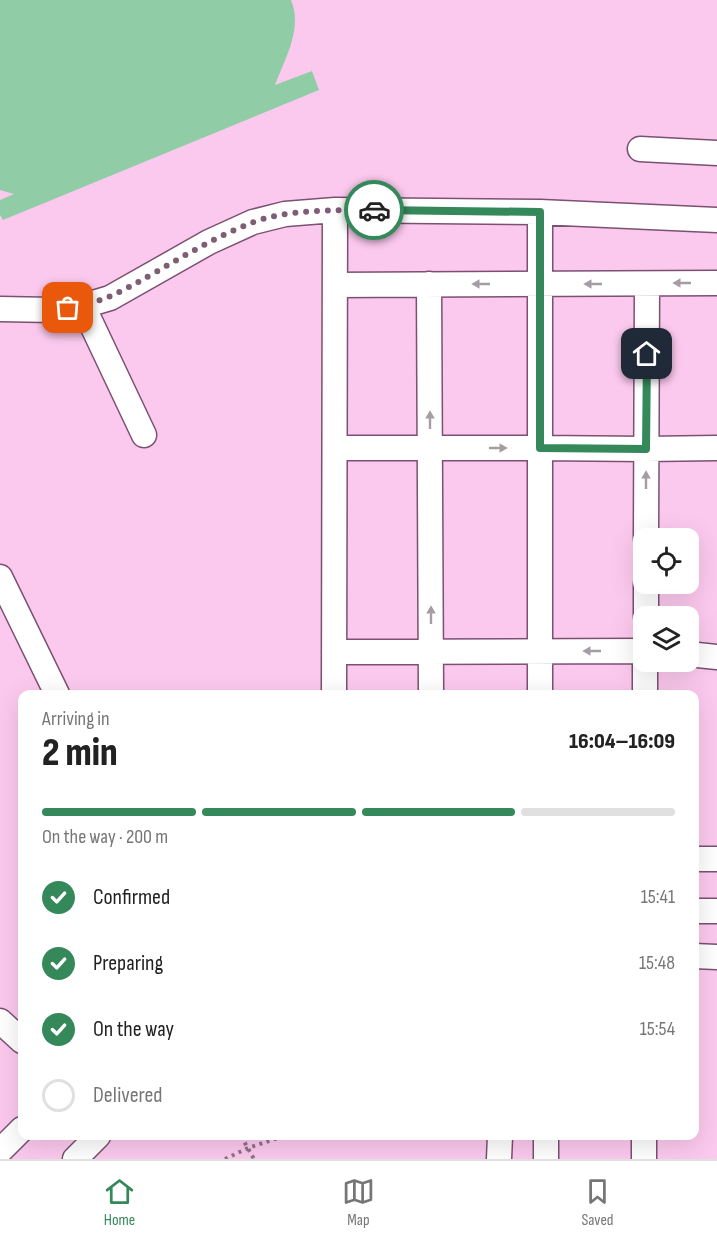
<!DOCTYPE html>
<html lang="en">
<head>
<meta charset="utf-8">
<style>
	body { margin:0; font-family:"Sofia Sans Condensed",sans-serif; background:#f6f6f6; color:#222; height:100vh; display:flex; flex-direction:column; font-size:22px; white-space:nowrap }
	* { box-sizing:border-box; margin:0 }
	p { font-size:20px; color:#767676 }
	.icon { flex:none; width:33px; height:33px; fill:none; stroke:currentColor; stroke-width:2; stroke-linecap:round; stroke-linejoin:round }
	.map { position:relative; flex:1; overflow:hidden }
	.sheet { position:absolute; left:18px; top:690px; width:681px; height:450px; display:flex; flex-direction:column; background:#fff; border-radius:12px; box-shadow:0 6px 24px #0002 }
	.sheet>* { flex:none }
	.tools { position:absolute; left:633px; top:528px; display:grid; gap:12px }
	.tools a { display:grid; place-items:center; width:66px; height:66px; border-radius:12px; background:#fff; box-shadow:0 6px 24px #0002; font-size:30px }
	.pin { position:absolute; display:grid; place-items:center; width:51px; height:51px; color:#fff; margin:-26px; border-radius:12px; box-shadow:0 3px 9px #0006 }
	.courier { position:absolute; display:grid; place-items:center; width:60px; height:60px; margin:-30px; border:4px solid #35885a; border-radius:50%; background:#fff; color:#222; box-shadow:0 2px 8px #0007 }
	.summary em { font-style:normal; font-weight:800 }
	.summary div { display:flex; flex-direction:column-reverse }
	.summary { display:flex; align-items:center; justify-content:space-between; height:102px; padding:0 24px }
	h1 { font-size:39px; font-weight:800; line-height:45px }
	.bar { display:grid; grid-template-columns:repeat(4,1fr); gap:9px 6px; align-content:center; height:72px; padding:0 24px }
	.bar i { height:8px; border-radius:4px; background:#e0e0e0 }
	.bar .on { background:#35885a }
	.bar p { grid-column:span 4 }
	ol { padding:0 24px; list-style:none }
	li { display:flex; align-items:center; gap:18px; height:66px }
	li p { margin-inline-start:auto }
	li .icon { padding:6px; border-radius:50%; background:#35885a; color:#fff; stroke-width:4 }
	li:last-child { color:#767676 }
	li i { width:33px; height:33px; border:3px solid #e0e0e0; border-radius:50% }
	.tab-bar { display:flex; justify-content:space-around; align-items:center; height:84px; border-top:2px solid #e0e0e0; background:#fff; font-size:16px; color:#767676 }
	.tab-bar a { display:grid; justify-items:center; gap:3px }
	.tab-bar .on { color:#35885a }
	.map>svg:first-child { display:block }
	.green { fill:#90cda6 }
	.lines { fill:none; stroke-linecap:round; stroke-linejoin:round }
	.minor-casing { stroke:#7b5070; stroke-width:27 }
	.path { stroke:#93718a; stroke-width:4; stroke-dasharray:3 4.5; stroke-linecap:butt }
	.minor { stroke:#fff; stroke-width:24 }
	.oneway { fill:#a59da3 }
	.done { stroke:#7d5e74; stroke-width:6; stroke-dasharray:0 10.8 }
	.route { stroke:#35885a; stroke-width:8 }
</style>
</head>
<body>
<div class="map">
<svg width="717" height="1159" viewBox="0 0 717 1159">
	<rect width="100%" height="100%" fill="#fcc9ee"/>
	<path class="green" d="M 0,0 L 291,0 C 303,29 285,58 275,85 L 312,71 L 319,90 L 3,220 L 0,215 L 0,200 L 14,194 L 0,190 Z"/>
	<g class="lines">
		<g class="minor-casing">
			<path id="minor" d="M 640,149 L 717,153
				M 540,212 L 540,694
				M 429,284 L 431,694
				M 335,285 L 717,283
				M 83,306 L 144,435
				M 0,309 L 53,310 L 83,306 L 110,298 L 209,242 L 253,222 L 285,214 L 335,210 L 540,212 L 717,220
				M 335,448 L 540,448 L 646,449 L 717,448
				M 646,538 L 647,284
				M 0,577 L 57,694
				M 646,616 L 646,584
				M 334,652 L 644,651
				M 688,654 L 717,657
				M 334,694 L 335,210
				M 645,694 L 645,662
				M 694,859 L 717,859
				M 694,911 L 717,911
				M 694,956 L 717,957
				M 0,1021 L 22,1041
				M 0,1151 L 22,1129
				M 75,1159 L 98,1136
				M 499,1159 L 500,1136
				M 546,1159 L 546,1136
				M 644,1159 L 644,1136"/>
		</g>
		<path class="path" d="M 241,1136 L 254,1159
			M 225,1159 L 248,1148 L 284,1136"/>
		<use href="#minor" class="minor"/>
	</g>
	<defs><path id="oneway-solid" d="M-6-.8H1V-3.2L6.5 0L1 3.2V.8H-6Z" transform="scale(1.5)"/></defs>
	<g class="oneway">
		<use href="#oneway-solid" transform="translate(682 283) rotate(180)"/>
		<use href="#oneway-solid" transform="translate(481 284) rotate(180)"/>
		<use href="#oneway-solid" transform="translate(593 284) rotate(180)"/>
		<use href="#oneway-solid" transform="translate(430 420) rotate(-90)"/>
		<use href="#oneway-solid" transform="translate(498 448)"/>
		<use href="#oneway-solid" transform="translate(646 480) rotate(-90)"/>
		<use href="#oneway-solid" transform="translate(431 615) rotate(-90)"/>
		<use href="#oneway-solid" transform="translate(592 651) rotate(180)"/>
	</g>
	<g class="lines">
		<path class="done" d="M 68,308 C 103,303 126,289 156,272 C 187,254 218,236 251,223 C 286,209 337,210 374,210"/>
		<path class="route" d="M 374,210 L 540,212 L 540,448 L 646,449 L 647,354"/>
	</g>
</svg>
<div class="tools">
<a><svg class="icon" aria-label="locate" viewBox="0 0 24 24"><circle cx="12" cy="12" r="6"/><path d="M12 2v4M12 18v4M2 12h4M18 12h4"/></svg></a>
<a><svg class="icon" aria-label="layers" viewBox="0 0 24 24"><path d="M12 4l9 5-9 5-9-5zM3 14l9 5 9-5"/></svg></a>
</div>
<div class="pin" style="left:68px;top:308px;background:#ea580c"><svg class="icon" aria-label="bag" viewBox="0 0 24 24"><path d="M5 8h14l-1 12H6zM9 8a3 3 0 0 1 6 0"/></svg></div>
<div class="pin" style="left:647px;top:354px;background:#1f2937"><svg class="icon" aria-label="home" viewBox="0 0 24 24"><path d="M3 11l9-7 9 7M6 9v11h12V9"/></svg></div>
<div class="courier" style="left:374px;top:210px"><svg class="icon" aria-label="car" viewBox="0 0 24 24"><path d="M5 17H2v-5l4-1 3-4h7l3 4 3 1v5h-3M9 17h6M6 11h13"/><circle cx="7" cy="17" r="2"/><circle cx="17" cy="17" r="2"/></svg></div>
<section class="sheet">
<div class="summary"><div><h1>2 min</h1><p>Arriving in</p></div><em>16:04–16:09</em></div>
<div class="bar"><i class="on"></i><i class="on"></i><i class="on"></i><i></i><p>On the way · 200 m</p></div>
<ol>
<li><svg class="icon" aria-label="check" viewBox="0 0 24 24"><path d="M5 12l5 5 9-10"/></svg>Confirmed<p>15:41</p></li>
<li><svg class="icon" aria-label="check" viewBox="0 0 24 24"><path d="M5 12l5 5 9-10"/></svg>Preparing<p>15:48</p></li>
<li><svg class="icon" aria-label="check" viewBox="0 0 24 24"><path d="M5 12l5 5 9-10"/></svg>On the way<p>15:54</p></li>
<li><i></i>Delivered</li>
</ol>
</section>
</div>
<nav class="tab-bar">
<a class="on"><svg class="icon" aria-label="home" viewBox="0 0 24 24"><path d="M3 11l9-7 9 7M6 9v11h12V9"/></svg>Home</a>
<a><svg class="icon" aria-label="map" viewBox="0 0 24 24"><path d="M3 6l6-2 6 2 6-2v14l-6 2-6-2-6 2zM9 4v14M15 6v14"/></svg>Map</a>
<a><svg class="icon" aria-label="saved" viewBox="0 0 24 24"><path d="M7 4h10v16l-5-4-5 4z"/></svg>Saved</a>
</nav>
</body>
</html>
